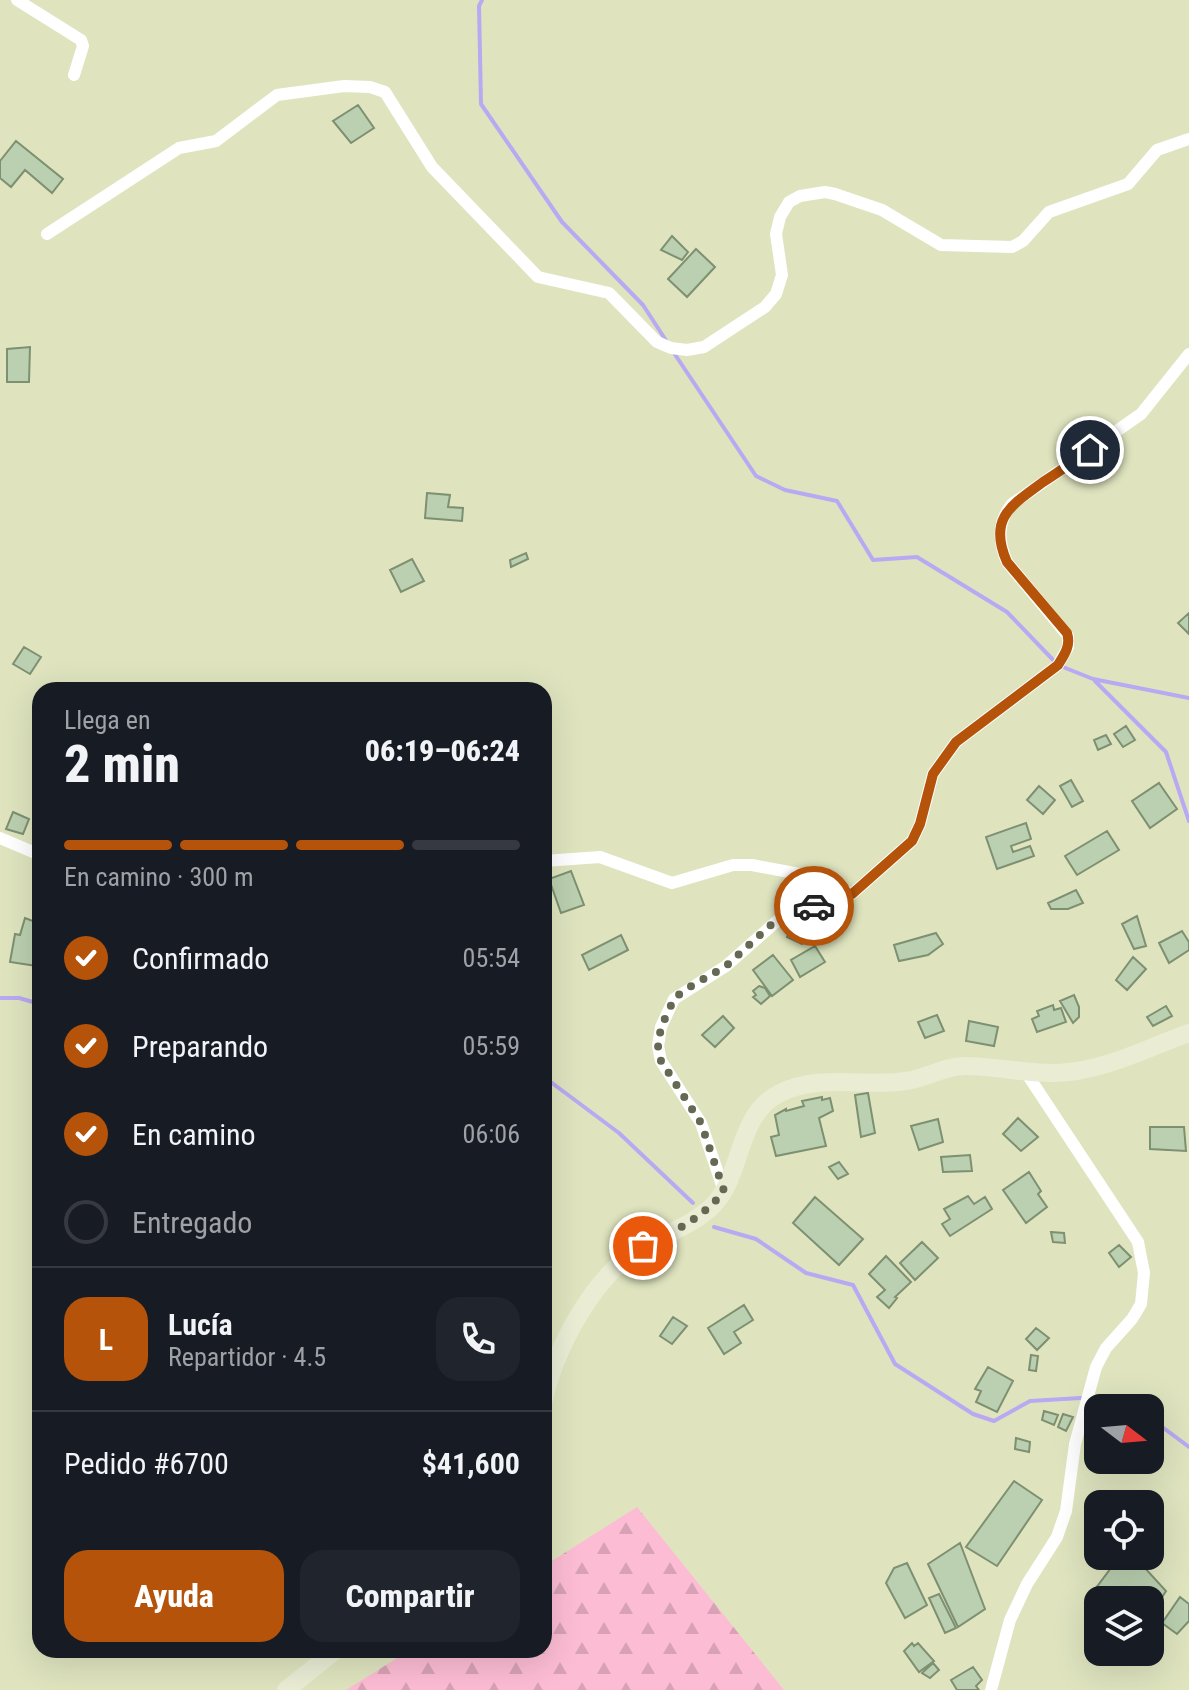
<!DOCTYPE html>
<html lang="es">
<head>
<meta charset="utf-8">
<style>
	body { margin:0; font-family:"Roboto Condensed",sans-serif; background:#20242c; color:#f1f3f6; height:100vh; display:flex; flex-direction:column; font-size:30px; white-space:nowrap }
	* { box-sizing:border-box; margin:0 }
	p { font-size:26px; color:#9ea1a6 }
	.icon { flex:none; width:44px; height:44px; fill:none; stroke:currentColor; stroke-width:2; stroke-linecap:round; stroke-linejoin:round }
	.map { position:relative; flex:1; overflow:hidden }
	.drawer { position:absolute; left:32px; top:682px; width:520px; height:976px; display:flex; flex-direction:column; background:#171b24; border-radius:24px; box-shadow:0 8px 32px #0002 }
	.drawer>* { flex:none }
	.needle { width:52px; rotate:106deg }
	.controls { position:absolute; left:1084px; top:1394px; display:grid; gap:16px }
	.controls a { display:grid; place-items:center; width:80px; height:80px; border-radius:16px; background:#171b24; box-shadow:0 8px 32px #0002; font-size:40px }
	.pin { position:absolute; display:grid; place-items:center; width:68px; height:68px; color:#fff; margin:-34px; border:4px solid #fff; border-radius:50%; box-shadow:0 2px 8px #0007 }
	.courier { position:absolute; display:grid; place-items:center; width:80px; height:80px; margin:-40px; border:6px solid #b45309; border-radius:50%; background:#fff; color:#222; box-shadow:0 2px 10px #0007 }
	.overview em { font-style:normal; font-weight:800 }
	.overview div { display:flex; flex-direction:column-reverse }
	.overview { display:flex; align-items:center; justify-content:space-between; height:136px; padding:0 32px }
	h1 { font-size:52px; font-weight:800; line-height:60px }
	.bar { display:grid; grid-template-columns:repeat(4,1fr); gap:12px 8px; align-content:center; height:96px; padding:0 32px }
	.bar i { height:10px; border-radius:6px; background:#363941 }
	.bar .on { background:#b45309 }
	.bar p { grid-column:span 4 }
	.line { display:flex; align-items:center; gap:20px; padding:0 32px; border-top:2px solid #363941 }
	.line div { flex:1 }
	.round { display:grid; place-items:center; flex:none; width:84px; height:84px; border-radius:24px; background:#20242c }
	ol { padding:0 32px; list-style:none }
	li { display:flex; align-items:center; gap:24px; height:88px }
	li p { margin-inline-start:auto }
	li .icon { padding:8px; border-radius:50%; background:#b45309; color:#fff; stroke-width:4 }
	li:last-child { color:#9ea1a6 }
	li i { width:44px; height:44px; border:4px solid #363941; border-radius:50% }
	.action { display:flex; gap:16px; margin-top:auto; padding:16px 32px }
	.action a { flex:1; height:92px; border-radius:24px; background:#b45309; color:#fff; font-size:32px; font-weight:800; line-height:92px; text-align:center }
	.action a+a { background:#20242c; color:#f1f3f6 }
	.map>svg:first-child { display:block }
	.forest { fill:url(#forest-firs) }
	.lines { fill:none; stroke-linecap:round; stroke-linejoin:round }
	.stream { stroke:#b9a9f2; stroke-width:4 }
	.building { fill:#bbd0b0; stroke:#7d9071; stroke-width:2 }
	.street { stroke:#fff; stroke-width:12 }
	.secondary { stroke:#eaedd4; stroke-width:18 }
	.done { stroke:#656852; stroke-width:8; stroke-dasharray:0 14.4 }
	.route { stroke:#b45309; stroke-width:10 }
</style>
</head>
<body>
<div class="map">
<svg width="1189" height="1690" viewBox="0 0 1189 1690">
	<defs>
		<pattern id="forest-firs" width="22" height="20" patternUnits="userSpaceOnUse" patternTransform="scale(2)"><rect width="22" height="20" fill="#fcbcd4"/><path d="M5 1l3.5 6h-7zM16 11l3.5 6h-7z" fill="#d8a1b5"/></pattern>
	</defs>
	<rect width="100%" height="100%" fill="#dfe4bf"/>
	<path class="forest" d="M 637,1507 L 784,1690 L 346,1690 L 410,1650 L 544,1650 L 544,1566 Z"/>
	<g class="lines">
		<path class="stream" d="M 482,0 L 479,6 L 481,104 L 562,222 L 643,305 L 667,342
			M 674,353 L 756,476 L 785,490 L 837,501 L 873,560 L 917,557 L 1007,612 L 1058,665 L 1093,679 L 1189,698
			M 1095,681 L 1166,752 L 1189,821
			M 0,998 L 19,998 L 40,1004
			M 544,1077 L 619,1133 L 693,1203
			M 714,1227 L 756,1239 L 806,1273 L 853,1285 L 895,1364 L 973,1414 L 994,1421 L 1030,1401 L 1081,1398
			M 1091,1399 L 1130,1403 L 1137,1408
			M 1150,1418 L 1189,1447"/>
	</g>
	<path class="building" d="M 358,105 L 374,128 L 351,143 L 333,121 Z
		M 16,141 L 63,179 L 52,193 L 25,170 L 11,187 L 0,178 L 0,161 Z
		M 672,236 L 688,252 L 682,260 L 661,250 Z
		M 696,249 L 715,267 L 687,297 L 668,279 Z
		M 30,347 L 29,382 L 7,382 L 7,349 Z
		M 427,493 L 450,495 L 448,507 L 463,508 L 462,521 L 425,518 Z
		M 526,553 L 528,559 L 511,567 L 510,560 Z
		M 412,559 L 424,581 L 401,592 L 390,570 Z
		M 1189,613 L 1189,634 L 1178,623 Z
		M 24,647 L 41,657 L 30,674 L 13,664 Z
		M 1126,726 L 1135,740 L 1123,747 L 1114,734 Z
		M 1106,735 L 1111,744 L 1098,750 L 1094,740 Z
		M 1071,780 L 1083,801 L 1072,807 L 1060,786 Z
		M 1159,783 L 1177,809 L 1150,828 L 1132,801 Z
		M 1039,786 L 1055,800 L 1043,814 L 1027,800 Z
		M 13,812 L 29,819 L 23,834 L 6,829 Z
		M 1026,823 L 1031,839 L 1011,846 L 1013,852 L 1030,846 L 1034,856 L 997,869 L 986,837 Z
		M 1107,831 L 1119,850 L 1077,875 L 1065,856 Z
		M 571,871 L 584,905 L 561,913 L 549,879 Z
		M 1076,890 L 1083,903 L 1068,909 L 1051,909 L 1048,903 Z
		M 1137,916 L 1146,946 L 1134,949 L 1122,924 Z
		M 25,918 L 38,923 L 35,934 L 40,935 L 37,966 L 10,962 L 15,934 L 20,935 Z
		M 793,925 L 809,932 L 802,944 L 787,937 Z
		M 1182,931 L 1189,942 L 1189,950 L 1169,963 L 1159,943 Z
		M 936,933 L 943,944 L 928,955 L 899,961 L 894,945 Z
		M 621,935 L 628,950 L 589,970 L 582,955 Z
		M 815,946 L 825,962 L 800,977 L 791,960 Z
		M 773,955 L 793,980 L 772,996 L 753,970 Z
		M 1133,957 L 1146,969 L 1127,990 L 1116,980 Z
		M 759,986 L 765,988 L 770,996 L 761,1004 L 753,997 L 756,995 L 753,991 Z
		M 1074,995 L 1079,1007 L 1079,1017 L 1073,1023 L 1060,1001 Z
		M 1053,1005 L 1054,1010 L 1061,1008 L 1066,1022 L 1037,1032 L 1032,1019 L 1039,1016 L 1037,1011 Z
		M 1166,1006 L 1172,1016 L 1153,1026 L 1147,1017 Z
		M 937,1015 L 944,1031 L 925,1038 L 918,1022 Z
		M 723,1016 L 734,1028 L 715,1047 L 702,1035 Z
		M 969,1021 L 998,1027 L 994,1046 L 966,1041 Z
		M 868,1093 L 875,1133 L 861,1137 L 855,1095 Z
		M 822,1097 L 822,1100 L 830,1098 L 833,1111 L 819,1118 L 826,1146 L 776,1156 L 771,1137 L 779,1135 L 775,1115 L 786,1109 L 786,1111 L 804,1106 L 802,1101 Z
		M 1018,1118 L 1038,1137 L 1021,1151 L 1003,1134 Z
		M 938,1119 L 943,1142 L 919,1150 L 911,1126 Z
		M 1150,1127 L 1184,1127 L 1186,1151 L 1150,1149 Z
		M 970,1155 L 972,1171 L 943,1172 L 941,1157 Z
		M 839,1162 L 848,1174 L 838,1179 L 829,1167 Z
		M 1029,1172 L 1041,1191 L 1038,1194 L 1047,1207 L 1026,1223 L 1003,1190 Z
		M 968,1196 L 974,1204 L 985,1197 L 992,1209 L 950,1236 L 942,1224 L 950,1219 L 944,1209 Z
		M 815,1197 L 863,1239 L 839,1265 L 793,1223 Z
		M 1051,1232 L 1064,1233 L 1065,1243 L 1053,1242 Z
		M 922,1242 L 938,1258 L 915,1280 L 900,1263 Z
		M 1119,1245 L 1131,1257 L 1119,1267 L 1109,1253 Z
		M 886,1256 L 911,1282 L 895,1297 L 897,1298 L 889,1308 L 877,1297 L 885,1290 L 869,1274 Z
		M 744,1305 L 753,1320 L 734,1332 L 741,1343 L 724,1354 L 708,1328 Z
		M 673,1317 L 687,1326 L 672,1344 L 660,1336 Z
		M 1036,1328 L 1049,1338 L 1037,1350 L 1026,1339 Z
		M 1031,1355 L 1038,1356 L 1036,1371 L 1029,1370 Z
		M 988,1367 L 1013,1381 L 997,1412 L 976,1402 L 981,1391 L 975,1389 Z
		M 1044,1411 L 1058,1415 L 1054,1425 L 1042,1420 Z
		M 1063,1414 L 1073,1417 L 1066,1431 L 1058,1427 Z
		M 1016,1438 L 1030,1442 L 1029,1452 L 1015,1449 Z
		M 1014,1481 L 1042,1500 L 997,1566 L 966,1547 Z
		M 960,1543 L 985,1609 L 958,1627 L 928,1564 Z
		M 1120,1556 L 1134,1556 L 1166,1591 L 1150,1616 L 1150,1600 L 1101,1600 L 1093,1592 Z
		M 907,1563 L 927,1605 L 905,1618 L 886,1583 L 894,1568 Z
		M 939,1594 L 956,1628 L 945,1633 L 929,1598 Z
		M 1180,1597 L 1189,1604 L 1189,1621 L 1177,1634 L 1162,1623 Z
		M 912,1643 L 914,1646 L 918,1643 L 934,1661 L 919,1672 L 904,1651 Z
		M 933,1663 L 939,1670 L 930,1678 L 922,1673 Z
		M 973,1667 L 982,1680 L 976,1686 L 979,1690 L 957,1690 L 951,1680 Z"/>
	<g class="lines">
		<path class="street" d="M 17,0 L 81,40 L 83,46 L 74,75
			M 47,234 L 179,148 L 216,141 L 277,95 L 344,86 L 370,87 L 385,92 L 432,167 L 538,277 L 609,293 L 657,342 L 671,348 L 687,350 L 704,347 L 765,307 L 776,294 L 782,275 L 776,234 L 780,217 L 789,202 L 800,196 L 825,192 L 835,194 L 882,210 L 941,245 L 1012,247 L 1023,241 L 1049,212 L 1128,184 L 1157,150 L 1189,139
			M 0,838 L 40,855
			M 544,861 L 600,857 L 672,883 L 733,865 L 752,865 L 810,876 L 852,894
			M 724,1191 L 701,1123 L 661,1061 L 658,1046 L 661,1027 L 674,999 L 726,966 L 777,921 L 801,910 L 852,894 L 912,841 L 920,824 L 933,774 L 956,742 L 1058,665 L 1068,647 L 1068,636 L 1007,562 C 998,541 997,522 1012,504 L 1141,414 L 1189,354
			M 991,1690 L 1010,1620 L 1027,1584 L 1057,1537 L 1066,1511 L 1075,1444 L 1096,1367 L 1106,1348 L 1132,1319 L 1141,1304 L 1144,1273 L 1138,1242 L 1025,1071"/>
		<path class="secondary" d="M 544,1400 C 556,1346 595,1273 645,1245 C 666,1234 689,1226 708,1210 C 745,1180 733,1117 780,1093 C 822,1072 869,1089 912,1080 C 930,1076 946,1066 965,1066 C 999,1066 1034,1076 1068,1072 C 1109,1068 1150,1047 1189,1033
			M 286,1690 L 336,1650"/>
	</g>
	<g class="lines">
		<path class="done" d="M 643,1246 C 674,1232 703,1218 724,1191 L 701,1123 L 661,1061 L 658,1046 L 661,1027 L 674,999 L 683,991 L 726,966 L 772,924 L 792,913 L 814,906"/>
		<path class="route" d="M 814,906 L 852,894 L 912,841 L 920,824 L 933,774 L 956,742 L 1058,665 C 1065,654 1071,645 1067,633 L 1007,562 C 988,519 1010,506 1043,482 C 1059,472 1074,461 1090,450"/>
	</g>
</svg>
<div class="controls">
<a><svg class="needle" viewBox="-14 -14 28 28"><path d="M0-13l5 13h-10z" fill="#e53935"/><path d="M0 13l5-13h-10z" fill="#9ea1a6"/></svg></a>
<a><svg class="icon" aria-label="locate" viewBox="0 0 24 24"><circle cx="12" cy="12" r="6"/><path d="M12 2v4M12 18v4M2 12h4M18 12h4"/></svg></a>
<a><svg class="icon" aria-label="layers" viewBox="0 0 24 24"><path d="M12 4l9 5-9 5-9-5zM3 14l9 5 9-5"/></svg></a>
</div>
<div class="pin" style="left:643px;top:1246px;background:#ea580c"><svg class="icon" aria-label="bag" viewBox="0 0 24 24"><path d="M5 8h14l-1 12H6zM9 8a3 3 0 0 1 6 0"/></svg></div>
<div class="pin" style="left:1090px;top:450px;background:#1f2937"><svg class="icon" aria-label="home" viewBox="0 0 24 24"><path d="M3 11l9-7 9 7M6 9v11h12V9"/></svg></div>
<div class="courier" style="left:814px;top:906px"><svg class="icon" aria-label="car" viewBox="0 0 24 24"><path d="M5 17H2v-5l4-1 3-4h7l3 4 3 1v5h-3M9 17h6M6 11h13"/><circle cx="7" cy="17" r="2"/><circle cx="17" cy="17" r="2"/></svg></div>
<section class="drawer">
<div class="overview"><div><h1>2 min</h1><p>Llega en</p></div><em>06:19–06:24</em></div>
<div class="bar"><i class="on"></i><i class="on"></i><i class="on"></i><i></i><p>En camino · 300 m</p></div>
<ol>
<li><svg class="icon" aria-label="check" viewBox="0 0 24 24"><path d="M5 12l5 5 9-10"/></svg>Confirmado<p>05:54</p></li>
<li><svg class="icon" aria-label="check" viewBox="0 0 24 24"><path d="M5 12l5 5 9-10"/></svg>Preparando<p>05:59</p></li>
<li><svg class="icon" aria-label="check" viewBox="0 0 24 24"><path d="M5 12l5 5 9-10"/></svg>En camino<p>06:06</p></li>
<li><i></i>Entregado</li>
</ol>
<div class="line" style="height:144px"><b class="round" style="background:#b45309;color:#fff">L</b><div><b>Lucía</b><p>Repartidor · 4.5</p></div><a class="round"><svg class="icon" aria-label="phone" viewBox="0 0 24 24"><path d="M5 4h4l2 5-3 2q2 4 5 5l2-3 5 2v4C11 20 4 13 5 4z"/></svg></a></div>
<div class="line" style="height:104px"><div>Pedido #6700</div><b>$41,600</b></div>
<div class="action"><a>Ayuda</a><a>Compartir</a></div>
</section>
</div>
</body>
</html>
